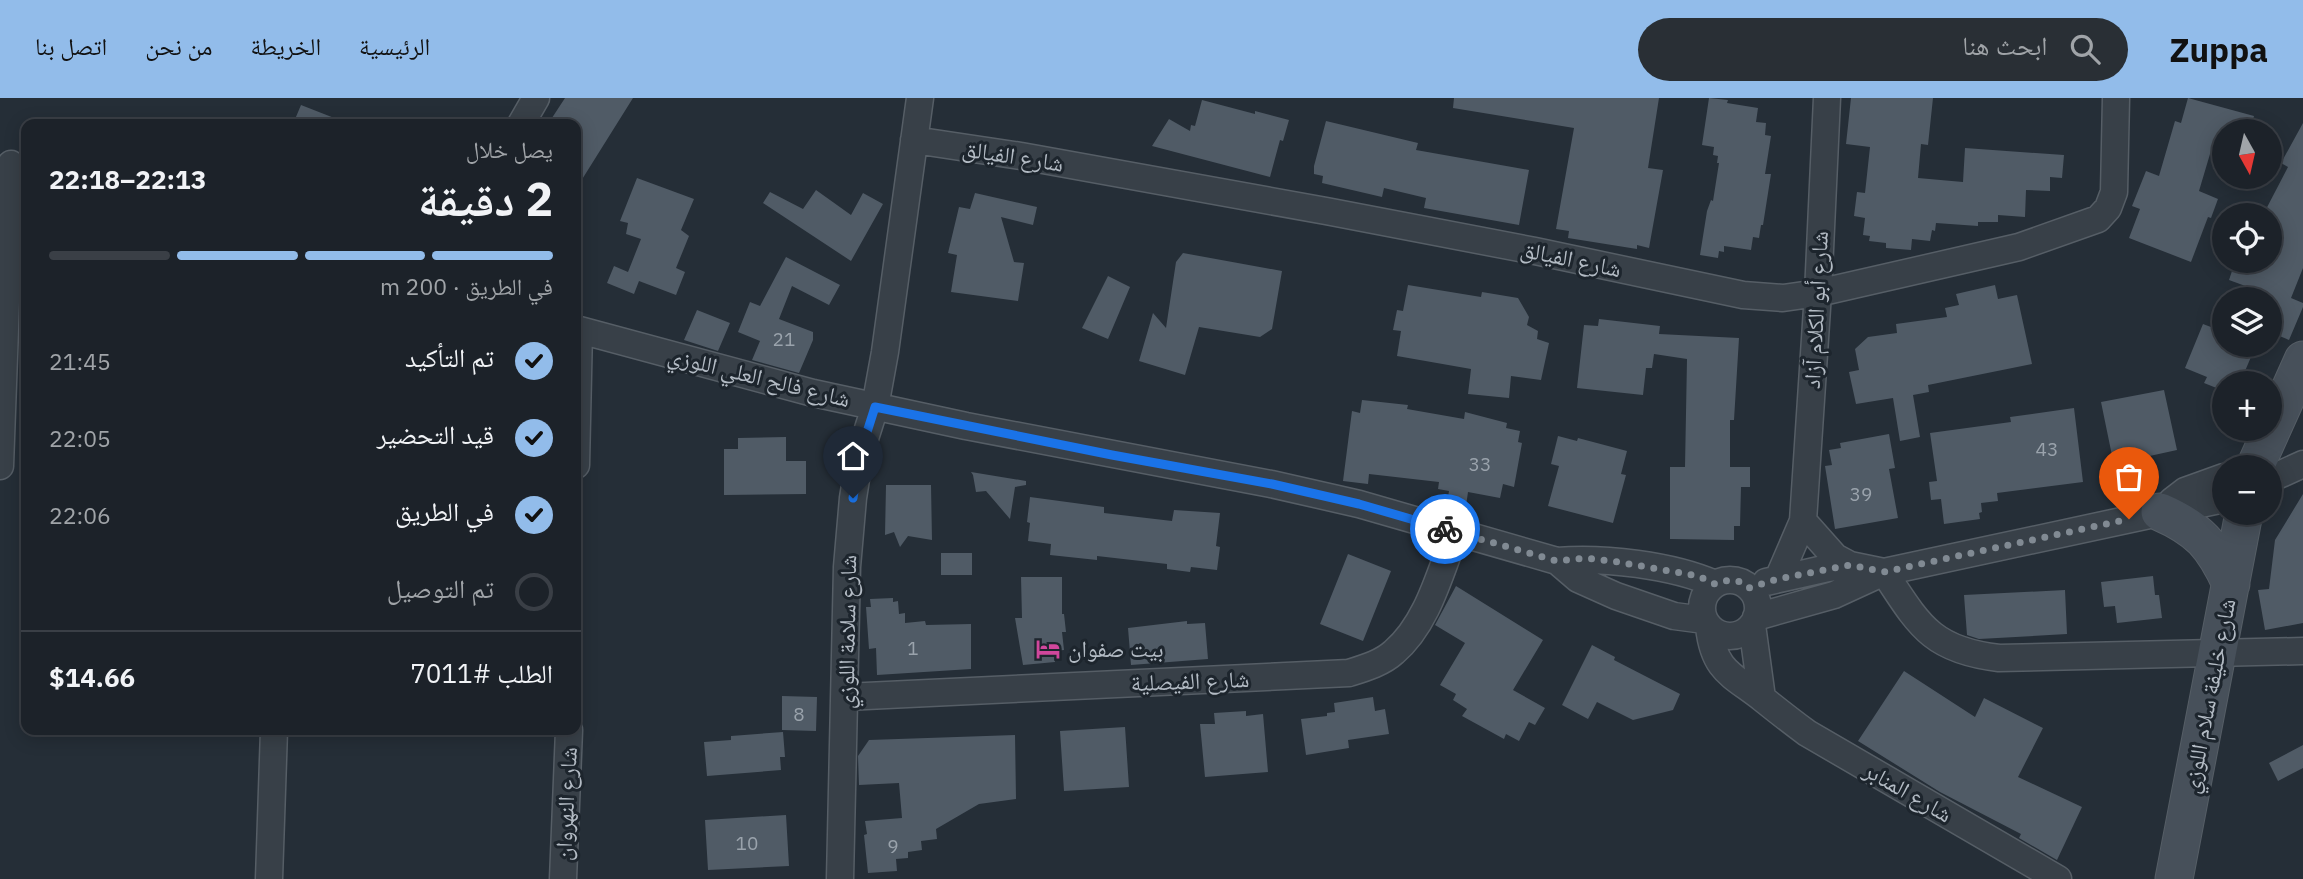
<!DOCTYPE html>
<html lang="ar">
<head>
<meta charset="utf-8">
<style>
	body { margin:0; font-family:"IBM Plex Sans","Noto Naskh Arabic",sans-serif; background:#292f35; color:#f1f3f6; direction:rtl; height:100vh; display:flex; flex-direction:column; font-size:26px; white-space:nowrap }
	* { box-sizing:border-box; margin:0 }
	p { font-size:23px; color:#a0a4a8 }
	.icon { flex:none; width:38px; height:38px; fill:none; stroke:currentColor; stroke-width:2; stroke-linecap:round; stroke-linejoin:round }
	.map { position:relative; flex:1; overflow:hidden; direction:ltr }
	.sheet { position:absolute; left:21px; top:21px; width:560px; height:616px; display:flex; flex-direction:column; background:#1c2229; border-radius:14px; box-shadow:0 4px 18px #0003,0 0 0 2px #3a3f46; direction:rtl }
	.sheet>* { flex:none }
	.needle { width:46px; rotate:172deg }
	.controls { position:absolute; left:2212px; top:21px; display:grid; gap:14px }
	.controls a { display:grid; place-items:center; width:70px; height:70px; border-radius:50%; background:#1c2229; box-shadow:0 4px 18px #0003,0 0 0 2px #3a3f46; font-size:35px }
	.pin { position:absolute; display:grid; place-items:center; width:60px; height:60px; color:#fff; margin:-72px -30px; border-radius:50% 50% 50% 0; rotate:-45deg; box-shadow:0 0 7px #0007 }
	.pin .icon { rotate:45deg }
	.courier { position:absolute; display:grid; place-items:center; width:70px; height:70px; margin:-35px; border:5px solid #1a73e8; border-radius:50%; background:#fff; color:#222; box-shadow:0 2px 9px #0007 }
	.summary em { font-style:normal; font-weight:700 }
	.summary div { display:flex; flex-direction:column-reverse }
	.summary { display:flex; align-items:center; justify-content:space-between; height:119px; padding:0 28px }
	h1 { font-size:46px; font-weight:700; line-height:52px }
	.bar { display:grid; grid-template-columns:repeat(4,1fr); gap:10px 7px; align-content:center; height:84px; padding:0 28px }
	.bar i { height:9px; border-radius:5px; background:#3a3f46 }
	.bar .current { background:#92bcea }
	.bar p { grid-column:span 4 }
	.line { display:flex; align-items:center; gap:18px; padding:0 28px; border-top:2px solid #3a3f46 }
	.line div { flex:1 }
	ol { padding:0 28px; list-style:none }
	li { display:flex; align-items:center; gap:21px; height:77px }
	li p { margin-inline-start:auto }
	li .icon { padding:7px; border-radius:50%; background:#92bcea; color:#111; stroke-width:4 }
	li:last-child { color:#a0a4a8 }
	li i { width:38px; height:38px; border:4px solid #3a3f46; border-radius:50% }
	header { display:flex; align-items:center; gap:42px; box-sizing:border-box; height:98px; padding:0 35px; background:#92bcea; color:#111 }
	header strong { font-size:33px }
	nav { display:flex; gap:38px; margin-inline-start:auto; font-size:24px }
	.search { width:490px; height:63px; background:#292f35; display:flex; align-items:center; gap:18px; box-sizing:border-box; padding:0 24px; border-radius:38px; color:#a0a4a8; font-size:26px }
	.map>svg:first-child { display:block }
	.building { fill:#505b66 }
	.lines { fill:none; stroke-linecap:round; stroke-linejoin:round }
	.street-casing { stroke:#565e66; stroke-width:29 }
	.secondary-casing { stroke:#565e66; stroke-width:39 }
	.street { stroke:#384048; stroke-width:26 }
	.secondary { stroke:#47505a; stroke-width:37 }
	.done { stroke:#818a93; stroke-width:7; stroke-dasharray:0 12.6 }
	.route { stroke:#1a73e8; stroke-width:9 }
	.labels { text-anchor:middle; stroke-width:6; stroke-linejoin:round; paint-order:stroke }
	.number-label { font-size:19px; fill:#9aa3ac }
	.street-label { font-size:23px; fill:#b3bbc4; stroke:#1d252d }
	.poi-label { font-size:23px; fill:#b3bbc4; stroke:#1d252d; text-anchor:start }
</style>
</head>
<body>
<header>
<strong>Zuppa</strong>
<div class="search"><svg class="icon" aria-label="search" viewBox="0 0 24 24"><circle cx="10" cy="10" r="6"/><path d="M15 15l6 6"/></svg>ابحث هنا</div>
<nav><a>الرئيسية</a><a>الخريطة</a><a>من نحن</a><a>اتصل بنا</a></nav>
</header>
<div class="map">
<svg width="2303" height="781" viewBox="0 0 2303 781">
	<rect width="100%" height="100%" fill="#252e37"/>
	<path class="building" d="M 565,0 L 633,0 L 576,91 L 576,26 L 548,26 Z
		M 1454,0 L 1659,0 L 1648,70 L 1663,72 L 1649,150 L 1637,147 L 1637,151 L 1568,140 L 1569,133 L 1556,131 L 1574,30 L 1453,10 Z
		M 1709,0 L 1728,2 L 1727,5 L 1758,10 L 1756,24 L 1766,25 L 1765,37 L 1771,38 L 1765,76 L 1771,76 L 1763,127 L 1761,127 L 1759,140 L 1753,139 L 1751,152 L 1724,148 L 1724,154 L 1719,153 L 1718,160 L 1700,157 L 1707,113 L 1711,102 L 1713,103 L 1719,65 L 1717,65 L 1718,58 L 1713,57 L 1714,49 L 1702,47 Z
		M 1851,0 L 1933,0 L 1928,47 L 1921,46 L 1918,80 L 1963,84 L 1965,50 L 2064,57 L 2062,80 L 2050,79 L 2050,93 L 2026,92 L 2025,119 L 1998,117 L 1998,124 L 1978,124 L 1978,128 L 1936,125 L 1935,133 L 1932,132 L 1930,143 L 1912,141 L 1911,152 L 1886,150 L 1886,145 L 1869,143 L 1870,138 L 1863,137 L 1865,120 L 1854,118 L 1857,94 L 1865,95 L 1870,49 L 1846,46 Z
		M 2188,0 L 2254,18 L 2250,33 L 2224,33 L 2224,60 L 2210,56 L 2199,93 L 2218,101 L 2211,120 L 2208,119 L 2191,164 L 2129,140 L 2140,111 L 2132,108 L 2146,73 L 2159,78 L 2175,23 L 2181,25 Z
		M 1202,2 L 1255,16 L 1255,13 L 1289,22 L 1283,43 L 1280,42 L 1270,79 L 1152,48 L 1169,21 L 1190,33 L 1191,27 L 1195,28 Z
		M 301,7 L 347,25 L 347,26 L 293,26 Z
		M 1326,23 L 1418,45 L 1416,52 L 1529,72 L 1519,127 L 1424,110 L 1426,100 L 1384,90 L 1382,99 L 1322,85 L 1323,78 L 1314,76 L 1314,68 Z
		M 2303,25 L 2303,170 L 2291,200 L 2303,205 L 2303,209 L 2289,242 L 2270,234 L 2270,201 L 2255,201 L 2259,193 L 2229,182 L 2235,164 L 2244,168 L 2246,163 L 2270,163 L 2270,117 L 2263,117 L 2288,69 L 2281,65 Z
		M 637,80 L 694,101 L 681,132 L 689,138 L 676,170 L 685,174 L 676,197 L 639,183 L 634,196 L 607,185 L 614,168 L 628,174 L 641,141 L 626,136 L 628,125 L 620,123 Z
		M 816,92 L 851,117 L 863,95 L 883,106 L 851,163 L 763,105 L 770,94 L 803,111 Z
		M 975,95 L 1037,109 L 1033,127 L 1001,119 L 1014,164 L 1024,165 L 1018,203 L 951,194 L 957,157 L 948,155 L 959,109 L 970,111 Z
		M 1183,155 L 1282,173 L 1272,231 L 1260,239 L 1199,229 L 1185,277 L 1139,263 L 1153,215 L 1166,230 L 1176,164 Z
		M 786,159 L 840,187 L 829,207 L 792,188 L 779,221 L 813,234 L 813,242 L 799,275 L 752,262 L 760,243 L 738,234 L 750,204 L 760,208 Z
		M 1108,178 L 1130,189 L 1108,241 L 1082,230 Z
		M 1408,187 L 1481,199 L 1482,194 L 1518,200 L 1529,219 L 1527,227 L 1538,233 L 1537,241 L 1549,245 L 1541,282 L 1511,278 L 1509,300 L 1468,296 L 1471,271 L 1397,258 L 1401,233 L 1393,232 L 1397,212 L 1403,213 Z
		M 1995,187 L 1998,201 L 2017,197 L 2032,266 L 1928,287 L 1929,294 L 1913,297 L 1920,339 L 1900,343 L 1893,300 L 1856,306 L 1849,274 L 1859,272 L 1855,251 L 1868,239 L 1897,235 L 1896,226 L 1947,219 L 1945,210 L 1959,207 L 1956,196 Z
		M 697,212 L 730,225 L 718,253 L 684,242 Z
		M 1599,221 L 1660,228 L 1659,236 L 1739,240 L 1734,322 L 1730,322 L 1730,369 L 1750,369 L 1750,389 L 1741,389 L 1740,428 L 1734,428 L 1734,442 L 1670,441 L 1670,369 L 1685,369 L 1687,261 L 1654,256 L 1652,270 L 1646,270 L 1643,297 L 1577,290 L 1584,227 L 1598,228 Z
		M 2203,226 L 2224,234 L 2224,247 L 2256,247 L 2240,285 L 2224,285 L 2224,293 L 2204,285 L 2207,279 L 2185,270 Z
		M 2164,292 L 2177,352 L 2145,359 L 2148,371 L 2116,377 L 2101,304 Z
		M 1362,302 L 1408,307 L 1407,311 L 1464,321 L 1465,314 L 1507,325 L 1506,330 L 1520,333 L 1518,344 L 1522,345 L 1514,389 L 1503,386 L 1500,400 L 1468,394 L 1466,408 L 1447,405 L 1449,393 L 1438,391 L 1439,384 L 1369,376 L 1368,386 L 1343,383 L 1352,313 L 1360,315 Z
		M 2074,310 L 2083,384 L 1997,395 L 1998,403 L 1981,405 L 1982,414 L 1979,415 L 1980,421 L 1944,426 L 1941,401 L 1931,402 L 1929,384 L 1937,383 L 1930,335 L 2011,324 L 2010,319 Z
		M 1889,336 L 1895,370 L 1889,371 L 1898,420 L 1835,431 L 1825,368 L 1832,367 L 1829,352 L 1841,350 L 1840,345 Z
		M 1558,338 L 1577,343 L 1578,340 L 1627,353 L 1621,376 L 1626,377 L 1613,425 L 1548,408 L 1559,368 L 1551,366 Z
		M 786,339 L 786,363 L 806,363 L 806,396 L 724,397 L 724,351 L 738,351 L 738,340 Z
		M 971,374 L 1026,383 L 1026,387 L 1015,389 L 1010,421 L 986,393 L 976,394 L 973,377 Z
		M 886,387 L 931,387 L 932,442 L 908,438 L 900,449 L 894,434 L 885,437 Z
		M 2303,396 L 2303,525 L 2265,532 L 2258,492 L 2269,491 L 2275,442 Z
		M 1030,399 L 1104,409 L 1104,415 L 1172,423 L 1174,412 L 1220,415 L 1216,448 L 1220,449 L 1217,472 L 1191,469 L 1190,474 L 1167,471 L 1167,466 L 1097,458 L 1097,462 L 1050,457 L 1051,446 L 1028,443 L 1030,425 L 1027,424 Z
		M 941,455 L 972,455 L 972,477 L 941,477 Z
		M 1348,456 L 1391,473 L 1363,543 L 1320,526 Z
		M 2153,478 L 2155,497 L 2159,497 L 2162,520 L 2117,525 L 2115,508 L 2104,509 L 2101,484 Z
		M 1021,479 L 1062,479 L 1062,516 L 1064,516 L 1066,534 L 1062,534 L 1064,552 L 1054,553 L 1055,564 L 1023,567 L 1015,520 L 1022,520 Z
		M 1456,488 L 1543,542 L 1513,592 L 1545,610 L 1535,627 L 1529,624 L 1519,643 L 1506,636 L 1504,641 L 1462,618 L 1467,611 L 1453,602 L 1456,596 L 1440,587 L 1465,545 L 1435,527 Z
		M 2065,492 L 2067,536 L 1979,541 L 1967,537 L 1964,497 Z
		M 893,500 L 893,504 L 898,503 L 899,516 L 905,515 L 905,525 L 925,523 L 926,527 L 971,526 L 971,571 L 877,577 L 876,550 L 869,551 L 866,509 L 871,509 L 870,501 Z
		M 1187,523 L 1187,526 L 1205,525 L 1208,561 L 1131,567 L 1128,530 Z
		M 1592,547 L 1615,559 L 1614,562 L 1680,596 L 1673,612 L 1633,622 L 1597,604 L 1588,621 L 1562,607 Z
		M 1904,573 L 1975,619 L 1984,600 L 2043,630 L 2018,679 L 2082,709 L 2057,762 L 2019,740 L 2021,736 L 1940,694 L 1858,643 Z
		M 782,598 L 817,599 L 816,633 L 782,632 Z
		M 1373,599 L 1375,613 L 1385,611 L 1389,636 L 1348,642 L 1349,650 L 1306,657 L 1301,621 L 1327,618 L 1327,615 L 1335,614 L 1334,605 Z
		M 1246,613 L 1246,618 L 1263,616 L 1268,674 L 1205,679 L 1200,626 L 1215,626 L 1214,615 Z
		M 1125,629 L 1129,689 L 1064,693 L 1060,633 Z
		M 783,634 L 785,659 L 780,659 L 781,672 L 707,678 L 704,644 L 731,642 L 731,638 Z
		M 1015,637 L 1016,701 L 979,706 L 936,731 L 937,741 L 921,743 L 922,752 L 908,754 L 908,760 L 896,761 L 897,773 L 868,775 L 864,737 L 867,736 L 865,723 L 902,720 L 899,685 L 859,687 L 858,658 L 869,642 Z
		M 2303,647 L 2303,670 L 2278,683 L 2269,665 Z
		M 786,717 L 789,768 L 708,772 L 705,722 Z"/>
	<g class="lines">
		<g class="street-casing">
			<path id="street" d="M 521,26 L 536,0
				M 914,42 L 1021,58 L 1326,113 L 1535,153 L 1743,197 L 1783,200 L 1818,195 L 2019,149 L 2098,121 L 2108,110 L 2114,94 L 2116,0
				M 576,231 L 813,295 L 966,328 L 1271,386 L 1359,406 L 1557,463 C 1603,459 1672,467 1715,486
				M 576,367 L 579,232
				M 0,368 L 11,66
				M 2270,381 L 2303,366
				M 2172,403 L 2185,393 L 2224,379
				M 1803,423 L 1835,459 L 1850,467
				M 1557,463 L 1578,481 L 1616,498 L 1674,518 L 1704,522
				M 1884,474 C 1919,527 1931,552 1999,560 L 2303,553
				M 1778,481 L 1803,423 L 1818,195 L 1827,0
				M1702 510a28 28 0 1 1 56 0a28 28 0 1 1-56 0Z
				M 1766,484 L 1828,470 L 1850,467 L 1884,474
				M 1756,519 L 1834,497 L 1884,474 L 2224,401
				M 1752,527 L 1762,600
				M 1709,529 C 1714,574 1733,577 1763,601 C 1778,613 1792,624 1807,635 L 2058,781
				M 845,599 L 1349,575 C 1365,570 1382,565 1394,554 C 1428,525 1440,474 1456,434
				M 269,781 L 274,632
				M 563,781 L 569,632
				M 840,781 L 847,469 L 853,400 L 860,356 L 875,309 L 885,254 L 920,0"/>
		</g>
		<g class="secondary-casing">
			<path id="secondary" d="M 2255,369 L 2303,262
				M 2160,414 C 2199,431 2213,447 2231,486
				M 2174,781 L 2244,415"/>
		</g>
		<use href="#street" class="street"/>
		<use href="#secondary" class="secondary"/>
	</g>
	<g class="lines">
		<path class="done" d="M 1445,431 L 1557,463 L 1586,460 L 1618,464 L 1698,478 L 1715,486 C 1727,481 1739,480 1749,490 L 1778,481 L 1850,467 L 1884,474 L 2129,421"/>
		<path class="route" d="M 853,400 L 860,356 L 875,309 L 1112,357 L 1272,386 L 1359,406 L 1445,431"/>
	</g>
	<defs>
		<g id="hotel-bare" transform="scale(1.89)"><path d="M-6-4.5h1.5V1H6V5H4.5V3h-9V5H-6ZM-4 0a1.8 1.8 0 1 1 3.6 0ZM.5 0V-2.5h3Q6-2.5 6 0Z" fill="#d1479c" stroke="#1d252d" stroke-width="2.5" paint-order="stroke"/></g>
	</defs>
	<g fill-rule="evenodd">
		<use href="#hotel-bare" x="1048" y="551"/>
	</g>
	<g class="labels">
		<g class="number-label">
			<text x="784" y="248">21</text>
			<text x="2047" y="358">43</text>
			<text x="1480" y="373">33</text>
			<text x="1861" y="403">39</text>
			<text x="913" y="557">1</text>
			<text x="799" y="623">8</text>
			<text x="747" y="752">10</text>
			<text x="893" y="755">9</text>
		</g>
		<g class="street-label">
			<text transform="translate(1013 58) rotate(9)" y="8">شارع الفيالق</text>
			<text transform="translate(1571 161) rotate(12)" y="8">شارع الفيالق</text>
			<text transform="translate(1816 212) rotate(-87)" y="8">شارع أبو الكلام آزاد</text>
			<text transform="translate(759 279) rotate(14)" y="8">شارع فالح العلي اللوزي</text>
			<text transform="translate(847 534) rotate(-89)" y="8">شارع سلامة اللوزي</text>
			<text transform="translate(1190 583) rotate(-2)" y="8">شارع الفيصلية</text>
			<text transform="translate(2209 598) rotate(-79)" y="8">شارع خليفة سلام اللوزي</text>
			<text transform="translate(1908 694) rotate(30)" y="8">شارع المنابر</text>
			<text transform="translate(566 706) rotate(-87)" y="8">شارع النهروان</text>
		</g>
		<g class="poi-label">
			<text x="1068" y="559">بيت صفوان</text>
		</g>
	</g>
</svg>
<div class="controls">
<a><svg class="needle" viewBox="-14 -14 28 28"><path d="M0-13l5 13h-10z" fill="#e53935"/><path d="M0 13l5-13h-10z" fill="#a0a4a8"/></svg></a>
<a><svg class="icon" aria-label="locate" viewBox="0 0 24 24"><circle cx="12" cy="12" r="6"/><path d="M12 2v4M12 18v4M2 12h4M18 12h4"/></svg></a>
<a><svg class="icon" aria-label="layers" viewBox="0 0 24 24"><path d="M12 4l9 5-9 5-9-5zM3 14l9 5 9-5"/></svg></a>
<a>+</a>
<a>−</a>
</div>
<div class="pin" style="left:2129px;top:421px;background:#ea580c"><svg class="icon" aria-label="bag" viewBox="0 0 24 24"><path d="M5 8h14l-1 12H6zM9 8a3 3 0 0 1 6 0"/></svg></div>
<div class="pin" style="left:853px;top:400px;background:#1f2937"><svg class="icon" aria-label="home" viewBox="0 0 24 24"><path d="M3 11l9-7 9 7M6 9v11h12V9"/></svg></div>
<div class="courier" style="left:1445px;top:431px"><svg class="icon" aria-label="bike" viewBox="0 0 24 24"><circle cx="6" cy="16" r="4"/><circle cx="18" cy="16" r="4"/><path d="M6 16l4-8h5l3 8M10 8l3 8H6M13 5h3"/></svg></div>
<section class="sheet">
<div class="summary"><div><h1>2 دقيقة</h1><p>يصل خلال</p></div><em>22:13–22:18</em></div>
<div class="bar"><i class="current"></i><i class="current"></i><i class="current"></i><i></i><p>في الطريق · 200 m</p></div>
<ol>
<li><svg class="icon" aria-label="check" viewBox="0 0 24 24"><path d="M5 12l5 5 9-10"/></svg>تم التأكيد<p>21:45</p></li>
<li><svg class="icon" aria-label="check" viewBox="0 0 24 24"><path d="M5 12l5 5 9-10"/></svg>قيد التحضير<p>22:05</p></li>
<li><svg class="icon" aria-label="check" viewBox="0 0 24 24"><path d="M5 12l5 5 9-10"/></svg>في الطريق<p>22:06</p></li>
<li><i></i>تم التوصيل</li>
</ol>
<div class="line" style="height:91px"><div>الطلب #7011</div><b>$14.66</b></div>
</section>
</div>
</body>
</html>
